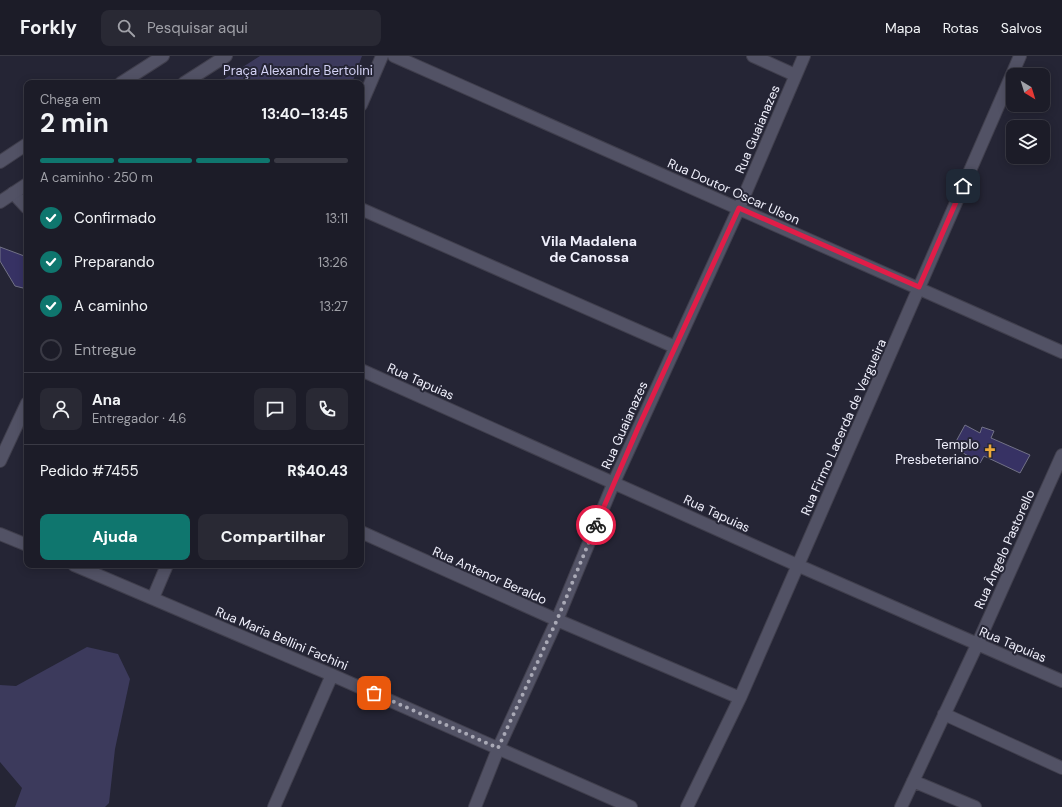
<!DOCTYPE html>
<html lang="pt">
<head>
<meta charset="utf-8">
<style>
	body { margin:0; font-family:"DM Sans",sans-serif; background:#292934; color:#f1f3f6; height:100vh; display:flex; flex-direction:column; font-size:15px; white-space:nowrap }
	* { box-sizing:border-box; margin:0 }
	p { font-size:13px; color:#a0a1a8 }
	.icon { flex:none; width:22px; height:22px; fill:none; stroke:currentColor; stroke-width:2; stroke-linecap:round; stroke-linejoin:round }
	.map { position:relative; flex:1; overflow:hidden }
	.details { position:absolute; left:24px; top:24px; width:340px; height:488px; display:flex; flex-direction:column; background:#1c1c28; border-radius:8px; box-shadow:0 2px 10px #0003,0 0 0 1px #3a3a45 }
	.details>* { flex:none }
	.needle { width:26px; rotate:142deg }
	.tools { position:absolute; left:1006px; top:12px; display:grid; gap:8px }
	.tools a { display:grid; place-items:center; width:44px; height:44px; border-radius:8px; background:#1c1c28; box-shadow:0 2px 10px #0003,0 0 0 1px #3a3a45; font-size:20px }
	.pin { position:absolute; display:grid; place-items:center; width:34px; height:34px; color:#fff; margin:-17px; border-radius:8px; box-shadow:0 2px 6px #0006 }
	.courier { position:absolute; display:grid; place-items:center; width:40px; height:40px; margin:-20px; border:3px solid #e11d48; border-radius:50%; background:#fff; color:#222; box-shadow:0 1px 5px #0007 }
	.summary em { font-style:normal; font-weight:700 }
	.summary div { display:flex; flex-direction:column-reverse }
	.summary { display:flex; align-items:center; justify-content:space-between; height:68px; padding:0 16px }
	h1 { font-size:26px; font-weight:700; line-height:30px }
	.bar { display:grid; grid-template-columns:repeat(4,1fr); gap:6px 4px; align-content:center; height:48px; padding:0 16px }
	.bar i { height:5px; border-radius:3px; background:#3a3a45 }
	.bar .on { background:#0f766e }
	.bar p { grid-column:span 4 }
	.line { display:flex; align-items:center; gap:10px; padding:0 16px; border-top:1px solid #3a3a45 }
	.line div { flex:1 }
	.round { display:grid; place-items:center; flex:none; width:42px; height:42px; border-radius:8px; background:#292934 }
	ol { padding:0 16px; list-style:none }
	li { display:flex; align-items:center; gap:12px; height:44px }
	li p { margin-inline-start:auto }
	li .icon { padding:4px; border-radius:50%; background:#0f766e; color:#fff; stroke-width:4 }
	li:last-child { color:#a0a1a8 }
	li i { width:22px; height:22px; border:2px solid #3a3a45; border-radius:50% }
	.cta { display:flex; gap:8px; margin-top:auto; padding:8px 16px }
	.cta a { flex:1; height:46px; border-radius:8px; background:#0f766e; color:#fff; font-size:16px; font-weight:700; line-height:46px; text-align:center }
	.cta a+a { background:#292934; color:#f1f3f6 }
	header { display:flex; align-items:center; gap:24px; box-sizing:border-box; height:56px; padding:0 20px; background:#1c1c28; border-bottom:1px solid #3a3a45 }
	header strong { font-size:19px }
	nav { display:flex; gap:22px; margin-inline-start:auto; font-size:14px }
	.search { width:280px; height:36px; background:#292934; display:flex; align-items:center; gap:10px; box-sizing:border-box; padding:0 14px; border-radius:8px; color:#a0a1a8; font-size:15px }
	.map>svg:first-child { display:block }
	.green { fill:#3c3a5c }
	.building { fill:#373264; stroke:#727286 }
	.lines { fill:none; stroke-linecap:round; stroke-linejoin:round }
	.street-casing { stroke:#403f4d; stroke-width:14 }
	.secondary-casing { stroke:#403f4d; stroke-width:14 }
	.street { stroke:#525265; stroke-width:12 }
	.secondary { stroke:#525265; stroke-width:12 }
	.done { stroke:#a9a9b6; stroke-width:4; stroke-dasharray:0 7.2 }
	.route { stroke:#e11d48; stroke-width:5 }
	.labels { text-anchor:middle; stroke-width:4; stroke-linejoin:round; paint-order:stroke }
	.park-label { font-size:13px; fill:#d4d3f5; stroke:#252535 }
	.street-label { font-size:13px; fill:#f0f0fc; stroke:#252535 }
	.poi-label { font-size:13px; fill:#f0f0fc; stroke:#252535; text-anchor:end }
	.neighbourhood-label { font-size:14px; font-weight:bold; fill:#f0f0fc; stroke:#252535 }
</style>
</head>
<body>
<header>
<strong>Forkly</strong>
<div class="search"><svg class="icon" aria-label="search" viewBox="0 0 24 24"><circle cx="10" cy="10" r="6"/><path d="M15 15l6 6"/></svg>Pesquisar aqui</div>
<nav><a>Mapa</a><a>Rotas</a><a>Salvos</a></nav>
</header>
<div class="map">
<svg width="1062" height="751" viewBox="0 0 1062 751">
	<rect width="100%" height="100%" fill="#252535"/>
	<path class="green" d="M 260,0 L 362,0 L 352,27 L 218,27 Z
		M 87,591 L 118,598 L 130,623 L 115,693 L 109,747 L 105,751 L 15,751 L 22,732 L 0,706 L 0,629 L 16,630 Z"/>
	<path class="building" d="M 0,191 L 27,201 L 27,233 L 15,230 L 0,205 Z
		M 965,369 L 980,377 L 982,371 L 994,375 L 991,382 L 1030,399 L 1020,417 L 984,400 L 980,407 L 953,391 Z"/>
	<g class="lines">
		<g class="street-casing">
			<path id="street" d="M 394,0 L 1062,296
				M 753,0 L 795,19
				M 361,49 L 382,0
				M 13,137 L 27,152
				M 361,153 L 675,291
				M 361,314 L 797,509 L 1062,625
				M 0,405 L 27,347
				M 361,476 L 557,564 L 740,642
				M 0,478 L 27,489
				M 74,509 L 332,619 L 631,751
				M 153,542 L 167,509
				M 944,658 L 1062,712
				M 913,725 L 975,751
				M 274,751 L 332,619
				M 475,751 L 498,693 L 557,564 L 614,426 L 739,152 L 804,0
				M 687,751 L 740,642 L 1020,0
				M 901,751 L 977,589 L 1062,399"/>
		</g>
		<g class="secondary-casing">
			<path id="secondary" d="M 121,27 L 163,0
				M 184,27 L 226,0
				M 0,106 L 27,88
				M 0,146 L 27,128"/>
		</g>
		<use href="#street" class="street"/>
		<use href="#secondary" class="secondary"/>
	</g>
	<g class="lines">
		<path class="done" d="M 374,637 L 498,692 L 557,564 L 596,469"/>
		<path class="route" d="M 596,469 L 638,372 L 739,152 L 919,231 L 963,130"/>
	</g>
	<defs>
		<g id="church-bare" transform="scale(1.08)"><path d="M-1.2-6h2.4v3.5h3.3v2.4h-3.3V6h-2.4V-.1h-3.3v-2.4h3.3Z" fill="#eca93a" stroke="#252535" stroke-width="2.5" paint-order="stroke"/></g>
	</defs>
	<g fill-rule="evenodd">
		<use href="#church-bare" x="990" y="395"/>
	</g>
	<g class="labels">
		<g class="park-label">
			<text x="298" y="19">Praça Alexandre Bertolini</text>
		</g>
		<g class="street-label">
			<text transform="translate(757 73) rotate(-67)" y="5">Rua Guaianazes</text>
			<text transform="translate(734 135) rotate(24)" y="5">Rua Doutor Oscar Ulson</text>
			<text transform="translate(421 325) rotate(24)" y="5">Rua Tapuias</text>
			<text transform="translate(624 369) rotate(-66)" y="5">Rua Guaianazes</text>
			<text transform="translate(843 371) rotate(-66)" y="5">Rua Firmo Lacerda de Vergueira</text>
			<text transform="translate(717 457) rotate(25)" y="5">Rua Tapuias</text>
			<text transform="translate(1004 493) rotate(-66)" y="5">Rua Ângelo Pastorello</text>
			<text transform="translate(490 519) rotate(24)" y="5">Rua Antenor Beraldo</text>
			<text transform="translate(282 582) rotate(23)" y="5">Rua Maria Bellini Fachini</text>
			<text transform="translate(1013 588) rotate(23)" y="5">Rua Tapuias</text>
		</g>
		<g class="poi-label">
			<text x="979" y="393">Templo<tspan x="979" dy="15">Presbeteriano</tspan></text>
		</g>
		<g class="neighbourhood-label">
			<text x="589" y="190">Vila Madalena<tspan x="589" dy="16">de Canossa</tspan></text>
		</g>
	</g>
</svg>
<div class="tools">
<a><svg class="needle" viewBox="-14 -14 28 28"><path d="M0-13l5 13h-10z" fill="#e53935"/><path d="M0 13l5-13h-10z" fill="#a0a1a8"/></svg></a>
<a><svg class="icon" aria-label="layers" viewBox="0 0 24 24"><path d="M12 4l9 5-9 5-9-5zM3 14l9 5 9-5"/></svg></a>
</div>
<div class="pin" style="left:374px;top:637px;background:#ea580c"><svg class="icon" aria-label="bag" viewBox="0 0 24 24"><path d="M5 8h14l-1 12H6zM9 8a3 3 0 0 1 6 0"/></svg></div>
<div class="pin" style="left:963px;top:130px;background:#1f2937"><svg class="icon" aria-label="home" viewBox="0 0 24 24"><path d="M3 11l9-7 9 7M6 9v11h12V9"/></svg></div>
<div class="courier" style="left:596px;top:469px"><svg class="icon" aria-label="bike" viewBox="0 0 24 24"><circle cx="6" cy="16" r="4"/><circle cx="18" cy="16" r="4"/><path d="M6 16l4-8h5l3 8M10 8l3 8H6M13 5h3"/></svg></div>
<section class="details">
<div class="summary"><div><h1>2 min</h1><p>Chega em</p></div><em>13:40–13:45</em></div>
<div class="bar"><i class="on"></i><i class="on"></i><i class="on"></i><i></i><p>A caminho · 250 m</p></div>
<ol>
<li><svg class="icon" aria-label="check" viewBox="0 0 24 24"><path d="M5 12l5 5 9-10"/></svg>Confirmado<p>13:11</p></li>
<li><svg class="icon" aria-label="check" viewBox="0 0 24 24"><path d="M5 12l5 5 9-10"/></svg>Preparando<p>13:26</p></li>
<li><svg class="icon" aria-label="check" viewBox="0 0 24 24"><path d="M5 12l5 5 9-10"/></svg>A caminho<p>13:27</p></li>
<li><i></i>Entregue</li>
</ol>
<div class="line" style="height:72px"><a class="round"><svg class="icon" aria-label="person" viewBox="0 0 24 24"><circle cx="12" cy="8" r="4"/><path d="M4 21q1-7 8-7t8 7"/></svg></a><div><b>Ana</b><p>Entregador · 4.6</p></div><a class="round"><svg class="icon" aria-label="chat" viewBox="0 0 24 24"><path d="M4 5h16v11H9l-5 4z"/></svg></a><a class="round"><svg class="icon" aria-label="phone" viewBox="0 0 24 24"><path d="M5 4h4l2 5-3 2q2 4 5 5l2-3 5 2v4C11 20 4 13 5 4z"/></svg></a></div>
<div class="line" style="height:52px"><div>Pedido #7455</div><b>R$40.43</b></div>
<div class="cta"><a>Ajuda</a><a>Compartilhar</a></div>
</section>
</div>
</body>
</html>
